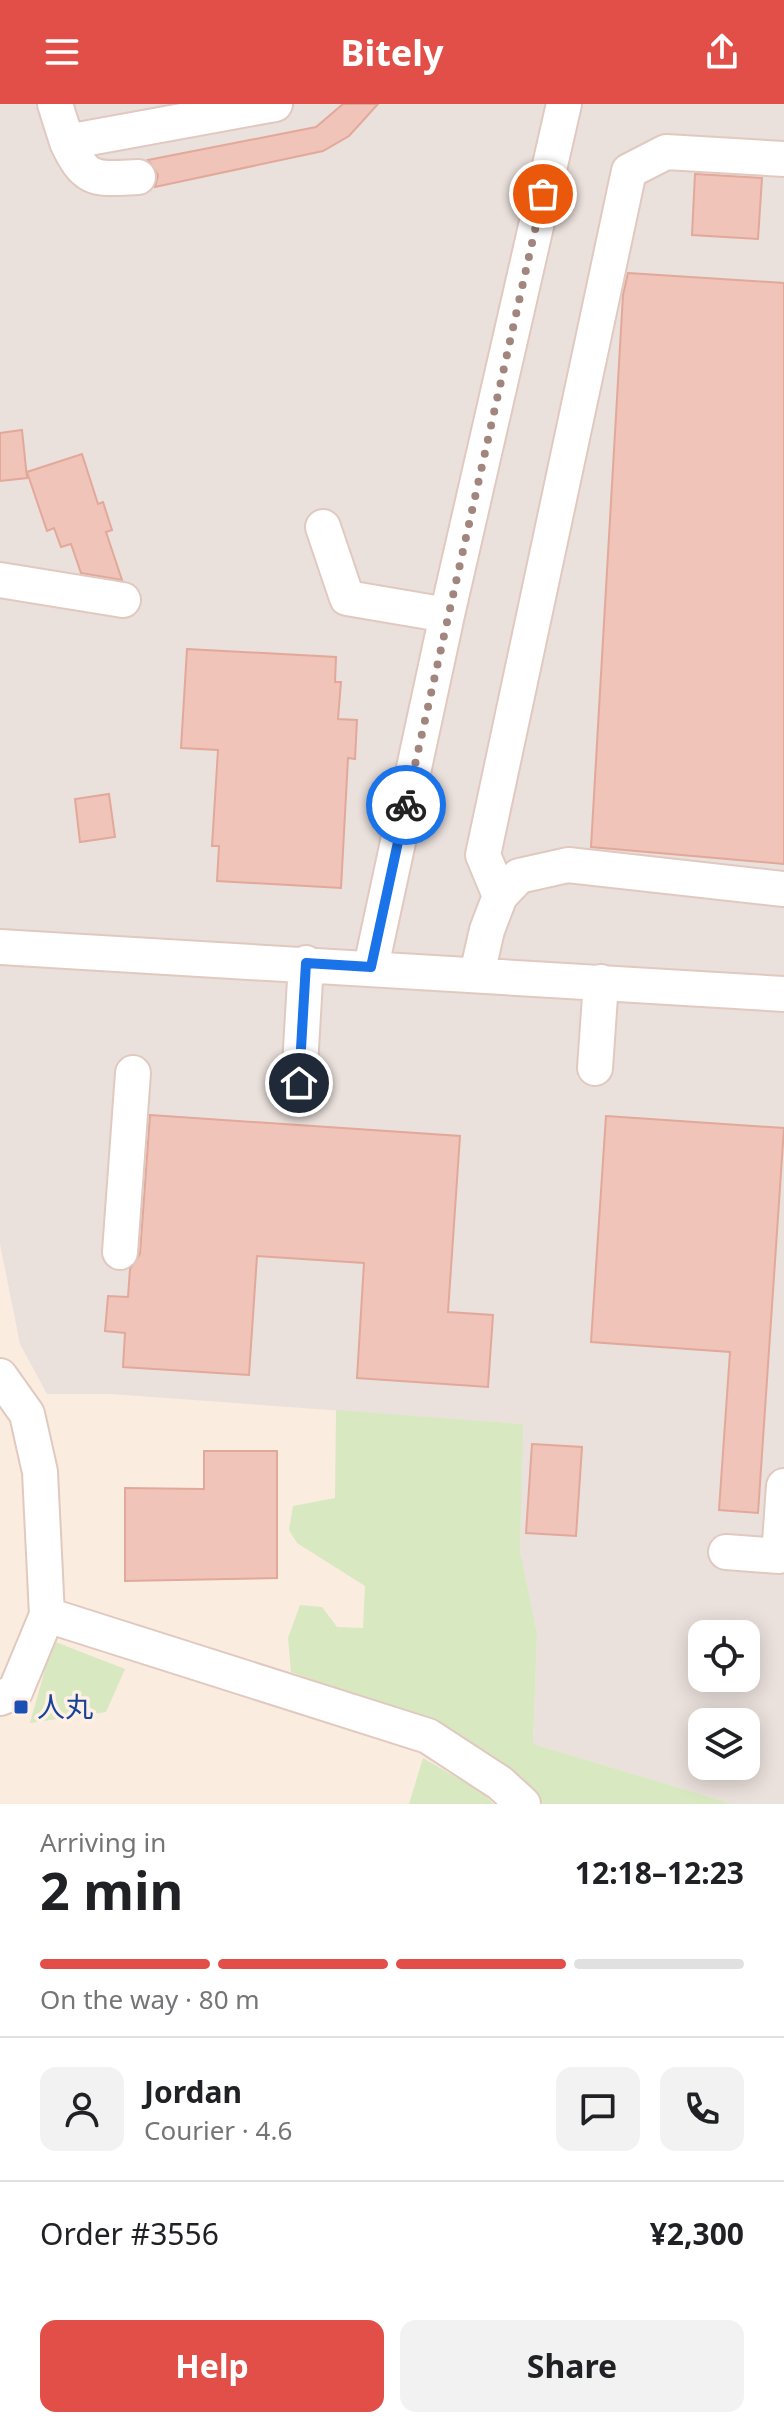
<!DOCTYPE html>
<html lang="en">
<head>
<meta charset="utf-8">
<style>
	body { margin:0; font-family:"Noto Sans","Noto Sans JP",sans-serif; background:#f2f2f2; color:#202124; height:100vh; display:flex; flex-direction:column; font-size:30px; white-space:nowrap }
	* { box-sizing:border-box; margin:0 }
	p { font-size:26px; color:#757577 }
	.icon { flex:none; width:44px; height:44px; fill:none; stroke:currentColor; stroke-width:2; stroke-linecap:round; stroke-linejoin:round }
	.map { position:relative; height:1700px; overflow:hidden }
	.details { display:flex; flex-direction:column; background:#fff; flex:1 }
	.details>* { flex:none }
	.buttons { position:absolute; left:688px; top:1516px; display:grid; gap:16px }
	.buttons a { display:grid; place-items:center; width:72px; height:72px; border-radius:16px; background:#fff; box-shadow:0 4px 20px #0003; font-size:40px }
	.pin { position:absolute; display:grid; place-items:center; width:68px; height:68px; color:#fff; margin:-34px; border:4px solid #fff; border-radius:50%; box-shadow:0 2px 8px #0007 }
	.courier { position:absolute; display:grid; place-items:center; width:80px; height:80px; margin:-40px; border:6px solid #1a73e8; border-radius:50%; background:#fff; color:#222; box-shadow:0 2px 10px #0007 }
	.head em { font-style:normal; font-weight:700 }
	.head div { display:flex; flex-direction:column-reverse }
	.head { display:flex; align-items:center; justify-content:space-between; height:136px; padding:0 40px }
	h1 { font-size:52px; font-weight:700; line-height:60px }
	.bar { display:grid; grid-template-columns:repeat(4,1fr); gap:12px 8px; align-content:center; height:96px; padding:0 40px }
	.bar i { height:10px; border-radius:6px; background:#e0e0e0 }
	.bar .active { background:#e24e48 }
	.bar p { grid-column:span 4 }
	.line { display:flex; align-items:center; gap:20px; padding:0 40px; border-top:2px solid #e0e0e0 }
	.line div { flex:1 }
	.round { display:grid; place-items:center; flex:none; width:84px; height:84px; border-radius:16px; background:#f2f2f2 }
	.primary-button { display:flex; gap:16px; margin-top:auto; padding:16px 40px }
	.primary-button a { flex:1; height:92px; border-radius:16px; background:#e24e48; color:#fff; font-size:32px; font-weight:700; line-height:92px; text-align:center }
	.primary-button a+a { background:#f2f2f2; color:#202124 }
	header { display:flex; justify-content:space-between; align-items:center; height:104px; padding:0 40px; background:#e24e48; color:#fff; font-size:36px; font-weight:700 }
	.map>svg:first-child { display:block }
	.industrial { fill:#eae0dc; fill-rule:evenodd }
	.green { fill:#d8e8c0 }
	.building { fill:#f0c4b9; stroke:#e2a89a; stroke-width:2 }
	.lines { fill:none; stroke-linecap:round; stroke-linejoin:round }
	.minor-casing { stroke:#e1c9c0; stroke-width:38 }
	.minor { stroke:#fff; stroke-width:34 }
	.done { stroke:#a1867e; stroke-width:8; stroke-dasharray:0 14.4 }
	.route { stroke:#1a73e8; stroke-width:10 }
	.transit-dot { fill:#1a4fb4; stroke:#fff0e6; stroke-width:3 }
	.labels { text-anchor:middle; stroke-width:7; stroke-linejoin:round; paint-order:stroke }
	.transit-label { font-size:28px; fill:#164399; stroke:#fff0e6; text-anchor:start }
</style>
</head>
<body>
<header><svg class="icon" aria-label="menu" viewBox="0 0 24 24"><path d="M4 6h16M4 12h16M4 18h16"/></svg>Bitely<svg class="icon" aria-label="share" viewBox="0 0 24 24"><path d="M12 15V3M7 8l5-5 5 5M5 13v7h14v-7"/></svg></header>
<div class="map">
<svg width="784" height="1700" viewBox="0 0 784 1700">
	<rect width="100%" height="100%" fill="#fbece0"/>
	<path class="industrial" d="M 0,0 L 784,0 L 784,1700 L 733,1700 L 533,1640 L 537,1529 L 520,1447 L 522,1320 L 111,1290 L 47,1290 L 20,1240 L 0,1140 ZM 702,1530 L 746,1530 L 746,1574 L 702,1574 ZM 702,1618 L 746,1618 L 746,1662 L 702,1662 Z"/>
	<path class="green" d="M 336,1306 L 523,1320 L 520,1447 L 537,1529 L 533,1640 L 733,1700 L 541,1700 L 520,1680 L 437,1620 L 291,1568 L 288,1534 L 300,1501 L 322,1503 L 337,1523 L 363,1524 L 365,1482 L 297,1439 L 289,1426 L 293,1402 L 335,1394 Z
		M 53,1537 L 125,1565 L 106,1608 L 30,1619 Z
		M 423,1654 L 482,1688 L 494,1700 L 409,1700 Z"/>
	<path class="building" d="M 343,0 L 378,0 L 349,32 L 323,47 L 155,83 L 158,71 L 148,56 L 316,23 Z
		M 695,70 L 762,74 L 758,135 L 692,131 Z
		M 628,169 L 784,179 L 784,760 L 591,743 L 623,191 Z
		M 22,326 L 27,374 L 0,377 L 0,329 Z
		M 82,350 L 98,400 L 103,398 L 112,426 L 106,428 L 122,476 L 81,469 L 71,440 L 61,443 L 54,424 L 47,427 L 27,368 Z
		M 187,545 L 336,553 L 335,578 L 341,578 L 338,615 L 357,616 L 355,655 L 348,654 L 341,784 L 217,777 L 219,742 L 212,742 L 218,646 L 181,644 Z
		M 109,690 L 115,733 L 80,738 L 75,695 Z
		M 150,1011 L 460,1032 L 448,1208 L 493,1211 L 488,1283 L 357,1274 L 364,1159 L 257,1152 L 249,1271 L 123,1263 L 125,1229 L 105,1227 L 108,1192 L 128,1193 L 130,1165 L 140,1150 Z
		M 606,1012 L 784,1024 L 758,1409 L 719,1406 L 730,1248 L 591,1238 Z
		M 532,1340 L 582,1343 L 576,1432 L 526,1429 Z
		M 204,1347 L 277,1347 L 277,1474 L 125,1477 L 125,1384 L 204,1385 Z"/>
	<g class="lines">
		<g class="minor-casing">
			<path id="minor" d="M 55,0 L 67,38 L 275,0
				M 67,38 C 86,79 96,75 138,73
				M 323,423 L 347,494 L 447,511
				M 0,476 L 123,496
				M 500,792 L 483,751 L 629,67 L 666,48 L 784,55
				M 0,843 L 784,890
				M 371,863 L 447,511 L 564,0
				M 477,870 L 487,826 L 500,792 L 519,772 L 568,761 L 784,785
				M 595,964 L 601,878
				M 299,979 L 306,859
				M 120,1148 L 133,969
				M 0,1272 L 27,1310 L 40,1368 L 47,1511 L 15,1588 L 0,1594
				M 726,1448 L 779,1452 L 784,1382
				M 47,1511 L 428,1632 L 500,1679 L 523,1700"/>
		</g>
		<use href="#minor" class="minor"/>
	</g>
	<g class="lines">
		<path class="done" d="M 406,701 L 543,90"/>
		<path class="route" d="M 299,979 L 306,859 L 371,863 L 406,701"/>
	</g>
	<rect class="transit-dot" x="13" y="1595" width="16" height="16" rx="4"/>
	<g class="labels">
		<g class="transit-label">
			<text x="37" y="1613">人丸</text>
		</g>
	</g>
</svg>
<div class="buttons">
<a><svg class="icon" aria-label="locate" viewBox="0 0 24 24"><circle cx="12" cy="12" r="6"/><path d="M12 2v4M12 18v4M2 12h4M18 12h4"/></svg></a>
<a><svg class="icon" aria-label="layers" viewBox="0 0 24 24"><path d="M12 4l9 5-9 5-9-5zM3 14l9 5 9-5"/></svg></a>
</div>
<div class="pin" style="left:543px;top:90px;background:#ea580c"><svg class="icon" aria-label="bag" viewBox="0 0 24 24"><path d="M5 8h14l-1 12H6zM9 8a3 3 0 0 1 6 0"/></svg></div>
<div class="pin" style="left:299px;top:979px;background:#1f2937"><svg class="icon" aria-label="home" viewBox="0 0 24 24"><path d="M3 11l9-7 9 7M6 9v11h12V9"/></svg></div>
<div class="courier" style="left:406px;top:701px"><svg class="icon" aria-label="bike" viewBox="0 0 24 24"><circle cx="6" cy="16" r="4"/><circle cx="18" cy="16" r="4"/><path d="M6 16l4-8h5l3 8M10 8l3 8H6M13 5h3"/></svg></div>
</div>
<section class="details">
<div class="head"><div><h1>2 min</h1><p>Arriving in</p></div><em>12:18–12:23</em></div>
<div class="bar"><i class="active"></i><i class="active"></i><i class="active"></i><i></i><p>On the way · 80 m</p></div>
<div class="line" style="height:144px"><a class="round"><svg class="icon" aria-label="person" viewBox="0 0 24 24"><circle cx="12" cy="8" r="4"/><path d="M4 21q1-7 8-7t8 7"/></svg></a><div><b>Jordan</b><p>Courier · 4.6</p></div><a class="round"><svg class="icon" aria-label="chat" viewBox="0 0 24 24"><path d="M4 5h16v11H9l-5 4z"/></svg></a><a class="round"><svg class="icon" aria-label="phone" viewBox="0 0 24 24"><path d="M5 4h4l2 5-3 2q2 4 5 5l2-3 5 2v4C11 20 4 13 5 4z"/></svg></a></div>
<div class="line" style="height:104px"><div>Order #3556</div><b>¥2,300</b></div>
<div class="primary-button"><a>Help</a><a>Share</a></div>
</section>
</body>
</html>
